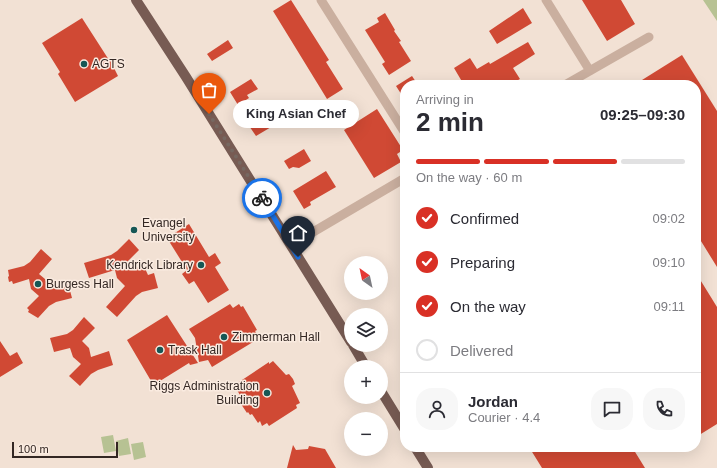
<!DOCTYPE html>
<html lang="en">
<head>
<meta charset="utf-8">
<style>
	body { margin:0; font-family:Arial,sans-serif; background:#f7f7f7; color:#2b2b33; height:100vh; display:flex; flex-direction:column; font-size:15px; white-space:nowrap }
	* { box-sizing:border-box; margin:0 }
	p { font-size:13px; color:#7c7c81 }
	.icon { flex:none; width:22px; height:22px; fill:none; stroke:currentColor; stroke-width:2; stroke-linecap:round; stroke-linejoin:round }
	.map { position:relative; flex:1; overflow:hidden }
	.sheet { position:absolute; left:400px; top:80px; width:301px; height:372px; display:flex; flex-direction:column; background:#fff; border-radius:16px; box-shadow:0 4px 16px #0002 }
	.sheet>* { flex:none }
	.needle { width:26px; rotate:327deg }
	.controls { position:absolute; left:344px; top:256px; display:grid; gap:8px }
	.controls a { display:grid; place-items:center; width:44px; height:44px; border-radius:50%; background:#fff; box-shadow:0 4px 16px #0002; font-size:20px }
	.scale { position:absolute; left:12px; bottom:10px; width:106px; box-sizing:border-box; padding-left:4px; border:2px solid #332723; border-top:0; font-size:11px; line-height:14px; white-space:nowrap; color:#332723; -webkit-text-stroke:3px #faebe0; paint-order:stroke }
	.pin { position:absolute; display:grid; place-items:center; width:34px; height:34px; color:#fff; margin:-41px -17px; border-radius:50% 50% 50% 0; rotate:-45deg; box-shadow:0 0 4px #0007 }
	.pin .icon { rotate:45deg }
	.courier { position:absolute; display:grid; place-items:center; width:40px; height:40px; margin:-20px; border:3px solid #1a73e8; border-radius:50%; background:#fff; color:#222; box-shadow:0 1px 5px #0007 }
	.bubble { position:absolute; height:28px; border-radius:14px; background:#fff; box-shadow:0 4px 16px #0002; font-size:13px; font-weight:800; line-height:28px; text-align:center }
	.headline em { font-style:normal; font-weight:800 }
	.headline div { display:flex; flex-direction:column-reverse }
	.headline { display:flex; align-items:center; justify-content:space-between; height:68px; padding:0 16px }
	h1 { font-size:26px; font-weight:800; line-height:30px }
	.bar { display:grid; grid-template-columns:repeat(4,1fr); gap:6px 4px; align-content:center; height:48px; padding:0 16px }
	.bar i { height:5px; border-radius:3px; background:#e1e1e2 }
	.bar .current { background:#d93025 }
	.bar p { grid-column:span 4 }
	.line { display:flex; align-items:center; gap:10px; padding:0 16px; border-top:1px solid #e1e1e2 }
	.line div { flex:1 }
	.round { display:grid; place-items:center; flex:none; width:42px; height:42px; border-radius:16px; background:#f7f7f7 }
	ol { padding:0 16px; list-style:none }
	li { display:flex; align-items:center; gap:12px; height:44px }
	li p { margin-inline-start:auto }
	li .icon { padding:4px; border-radius:50%; background:#d93025; color:#fff; stroke-width:4 }
	li:last-child { color:#7c7c81 }
	li i { width:22px; height:22px; border:2px solid #e1e1e2; border-radius:50% }
	.map>svg:first-child { display:block }
	.green { fill:#b7c293 }
	.building { fill:#d04934 }
	.lines { fill:none; stroke-linecap:round; stroke-linejoin:round }
	.minor { stroke:#caaf9f; stroke-width:9 }
	.major { stroke:#775b53; stroke-width:10 }
	.done { stroke:#766861; stroke-width:4; stroke-dasharray:0 7.2 }
	.route { stroke:#1a73e8; stroke-width:5 }
	.poi-dot { fill:#165755; stroke:#faebe0; stroke-width:1.5 }
	.labels { text-anchor:middle; stroke-width:3; stroke-linejoin:round; paint-order:stroke }
	.poi-label { font-size:12px; fill:#332723; stroke:#faebe0; text-anchor:start }
</style>
</head>
<body>
<div class="map">
<svg width="717" height="468" viewBox="0 0 717 468">
	<rect width="100%" height="100%" fill="#f2e1d4"/>
	<path class="green" d="M 703,0 L 717,0 L 717,21 Z
		M 113,435 L 116,451 L 104,453 L 101,437 Z
		M 128,438 L 131,454 L 119,456 L 116,441 Z
		M 143,442 L 146,457 L 134,460 L 131,444 Z"/>
	<path class="building" d="M 291,0 L 329,60 L 326,62 L 343,89 L 327,99 L 273,11 Z
		M 582,0 L 621,0 L 635,24 L 607,41 Z
		M 523,8 L 532,23 L 497,44 L 489,31 Z
		M 385,13 L 395,30 L 394,31 L 401,41 L 399,42 L 411,61 L 389,75 L 382,64 L 385,62 L 365,30 L 379,22 L 377,18 Z
		M 82,18 L 109,60 L 110,59 L 115,67 L 114,68 L 118,76 L 75,102 L 58,74 L 60,72 L 42,43 Z
		M 228,40 L 233,48 L 212,61 L 207,54 Z
		M 528,42 L 535,54 L 513,68 L 520,79 L 509,85 L 464,85 L 454,68 L 470,58 L 477,69 L 489,62 L 490,64 Z
		M 682,55 L 717,111 L 717,267 L 696,233 L 696,85 L 634,85 Z
		M 412,76 L 418,85 L 405,85 L 405,100 L 396,86 Z
		M 251,79 L 258,89 L 247,95 L 249,98 L 238,105 L 230,92 Z
		M 273,103 L 283,120 L 256,136 L 245,120 Z
		M 377,109 L 403,150 L 397,154 L 401,162 L 374,178 L 344,130 Z
		M 304,149 L 311,161 L 299,168 L 293,167 L 289,169 L 284,161 Z
		M 326,171 L 336,187 L 310,202 L 311,205 L 304,209 L 293,191 Z
		M 189,224 L 209,257 L 215,253 L 221,263 L 215,267 L 229,290 L 208,303 L 194,281 L 189,284 L 182,274 L 187,270 L 167,238 Z
		M 129,239 L 139,250 L 126,263 L 133,270 L 143,264 L 148,275 L 154,273 L 158,288 L 142,292 L 136,296 L 117,317 L 106,307 L 125,286 L 117,278 L 115,270 L 89,278 L 84,263 L 111,255 L 117,251 Z
		M 41,249 L 52,259 L 39,274 L 45,279 L 49,289 L 68,283 L 72,298 L 56,302 L 49,306 L 38,318 L 28,312 L 29,310 L 27,308 L 39,296 L 31,289 L 29,279 L 13,284 L 12,281 L 9,282 L 8,277 L 9,276 L 8,270 L 24,266 L 30,262 Z
		M 696,273 L 717,307 L 717,424 L 696,437 Z
		M 230,304 L 233,308 L 239,304 L 241,307 L 243,306 L 257,330 L 255,331 L 257,334 L 251,338 L 253,342 L 212,367 L 208,360 L 199,362 L 195,338 L 189,329 Z
		M 167,315 L 198,363 L 190,365 L 189,363 L 160,381 L 161,382 L 154,386 L 127,340 Z
		M 84,317 L 95,328 L 82,341 L 89,348 L 91,357 L 109,351 L 113,365 L 98,370 L 91,374 L 80,386 L 69,376 L 81,364 L 73,357 L 70,348 L 54,352 L 50,338 L 67,334 L 73,330 Z
		M 0,341 L 10,356 L 17,352 L 23,363 L 0,377 Z
		M 273,361 L 286,375 L 289,374 L 293,379 L 295,384 L 292,386 L 300,403 L 296,405 L 297,408 L 269,426 L 267,423 L 262,426 L 260,421 L 258,423 L 252,414 L 250,415 L 248,412 L 247,413 L 241,404 L 242,403 L 241,401 L 243,400 L 237,390 L 239,389 L 236,384 L 269,362 L 269,364 Z
		M 293,445 L 296,450 L 308,449 L 309,446 L 325,449 L 336,468 L 287,468 Z
		M 529,447 L 632,447 L 645,468 L 542,468 Z"/>
	<g class="lines">
		<path class="minor" d="M 321,0 L 405,133
			M 546,0 L 590,71
			M 565,85 L 649,37
			M 291,245 L 405,178"/>
		<path class="major" d="M 136,0 L 186,77 L 351,342
			M 353,345 L 366,367
			M 381,391 L 405,430
			M 415,447 L 428,468"/>
	</g>
	<g class="lines">
		<path class="done" d="M 209,114 L 262,198"/>
		<path class="route" d="M 262,198 L 298,257"/>
	</g>
	<g class="poi-dot">
		<circle cx="84" cy="64" r="4"/>
		<circle cx="134" cy="230" r="4"/>
		<circle cx="201" cy="265" r="4"/>
		<circle cx="38" cy="284" r="4"/>
		<circle cx="224" cy="337" r="4"/>
		<circle cx="160" cy="350" r="4"/>
		<circle cx="267" cy="393" r="4"/>
	</g>
	<g class="labels">
		<g class="poi-label">
			<text x="92" y="68">AGTS</text>
			<text x="142" y="227">Evangel<tspan x="142" dy="14">University</tspan></text>
			<text x="193" y="269" text-anchor="end">Kendrick Library</text>
			<text x="46" y="288">Burgess Hall</text>
			<text x="232" y="341">Zimmerman Hall</text>
			<text x="168" y="354">Trask Hall</text>
			<text x="259" y="390" text-anchor="end">Riggs Administration<tspan x="259" dy="14">Building</tspan></text>
		</g>
	</g>
</svg>
<div class="controls">
<a><svg class="needle" viewBox="-14 -14 28 28"><path d="M0-13l5 13h-10z" fill="#e53935"/><path d="M0 13l5-13h-10z" fill="#7c7c81"/></svg></a>
<a><svg class="icon" aria-label="layers" viewBox="0 0 24 24"><path d="M12 4l9 5-9 5-9-5zM3 14l9 5 9-5"/></svg></a>
<a>+</a>
<a>−</a>
</div>
<div class="scale">100 m</div>
<div class="pin" style="left:209px;top:114px;background:#ea580c"><svg class="icon" aria-label="bag" viewBox="0 0 24 24"><path d="M5 8h14l-1 12H6zM9 8a3 3 0 0 1 6 0"/></svg></div>
<div class="pin" style="left:298px;top:257px;background:#1f2937"><svg class="icon" aria-label="home" viewBox="0 0 24 24"><path d="M3 11l9-7 9 7M6 9v11h12V9"/></svg></div>
<div class="courier" style="left:262px;top:198px"><svg class="icon" aria-label="bike" viewBox="0 0 24 24"><circle cx="6" cy="16" r="4"/><circle cx="18" cy="16" r="4"/><path d="M6 16l4-8h5l3 8M10 8l3 8H6M13 5h3"/></svg></div>
<div class="bubble" style="left:233px;top:100px;width:126px">King Asian Chef</div>
<section class="sheet">
<div class="headline"><div><h1>2 min</h1><p>Arriving in</p></div><em>09:25–09:30</em></div>
<div class="bar"><i class="current"></i><i class="current"></i><i class="current"></i><i></i><p>On the way · 60 m</p></div>
<ol>
<li><svg class="icon" aria-label="check" viewBox="0 0 24 24"><path d="M5 12l5 5 9-10"/></svg>Confirmed<p>09:02</p></li>
<li><svg class="icon" aria-label="check" viewBox="0 0 24 24"><path d="M5 12l5 5 9-10"/></svg>Preparing<p>09:10</p></li>
<li><svg class="icon" aria-label="check" viewBox="0 0 24 24"><path d="M5 12l5 5 9-10"/></svg>On the way<p>09:11</p></li>
<li><i></i>Delivered</li>
</ol>
<div class="line" style="height:72px"><a class="round"><svg class="icon" aria-label="person" viewBox="0 0 24 24"><circle cx="12" cy="8" r="4"/><path d="M4 21q1-7 8-7t8 7"/></svg></a><div><b>Jordan</b><p>Courier · 4.4</p></div><a class="round"><svg class="icon" aria-label="chat" viewBox="0 0 24 24"><path d="M4 5h16v11H9l-5 4z"/></svg></a><a class="round"><svg class="icon" aria-label="phone" viewBox="0 0 24 24"><path d="M5 4h4l2 5-3 2q2 4 5 5l2-3 5 2v4C11 20 4 13 5 4z"/></svg></a></div>
</section>
</div>
</body>
</html>
